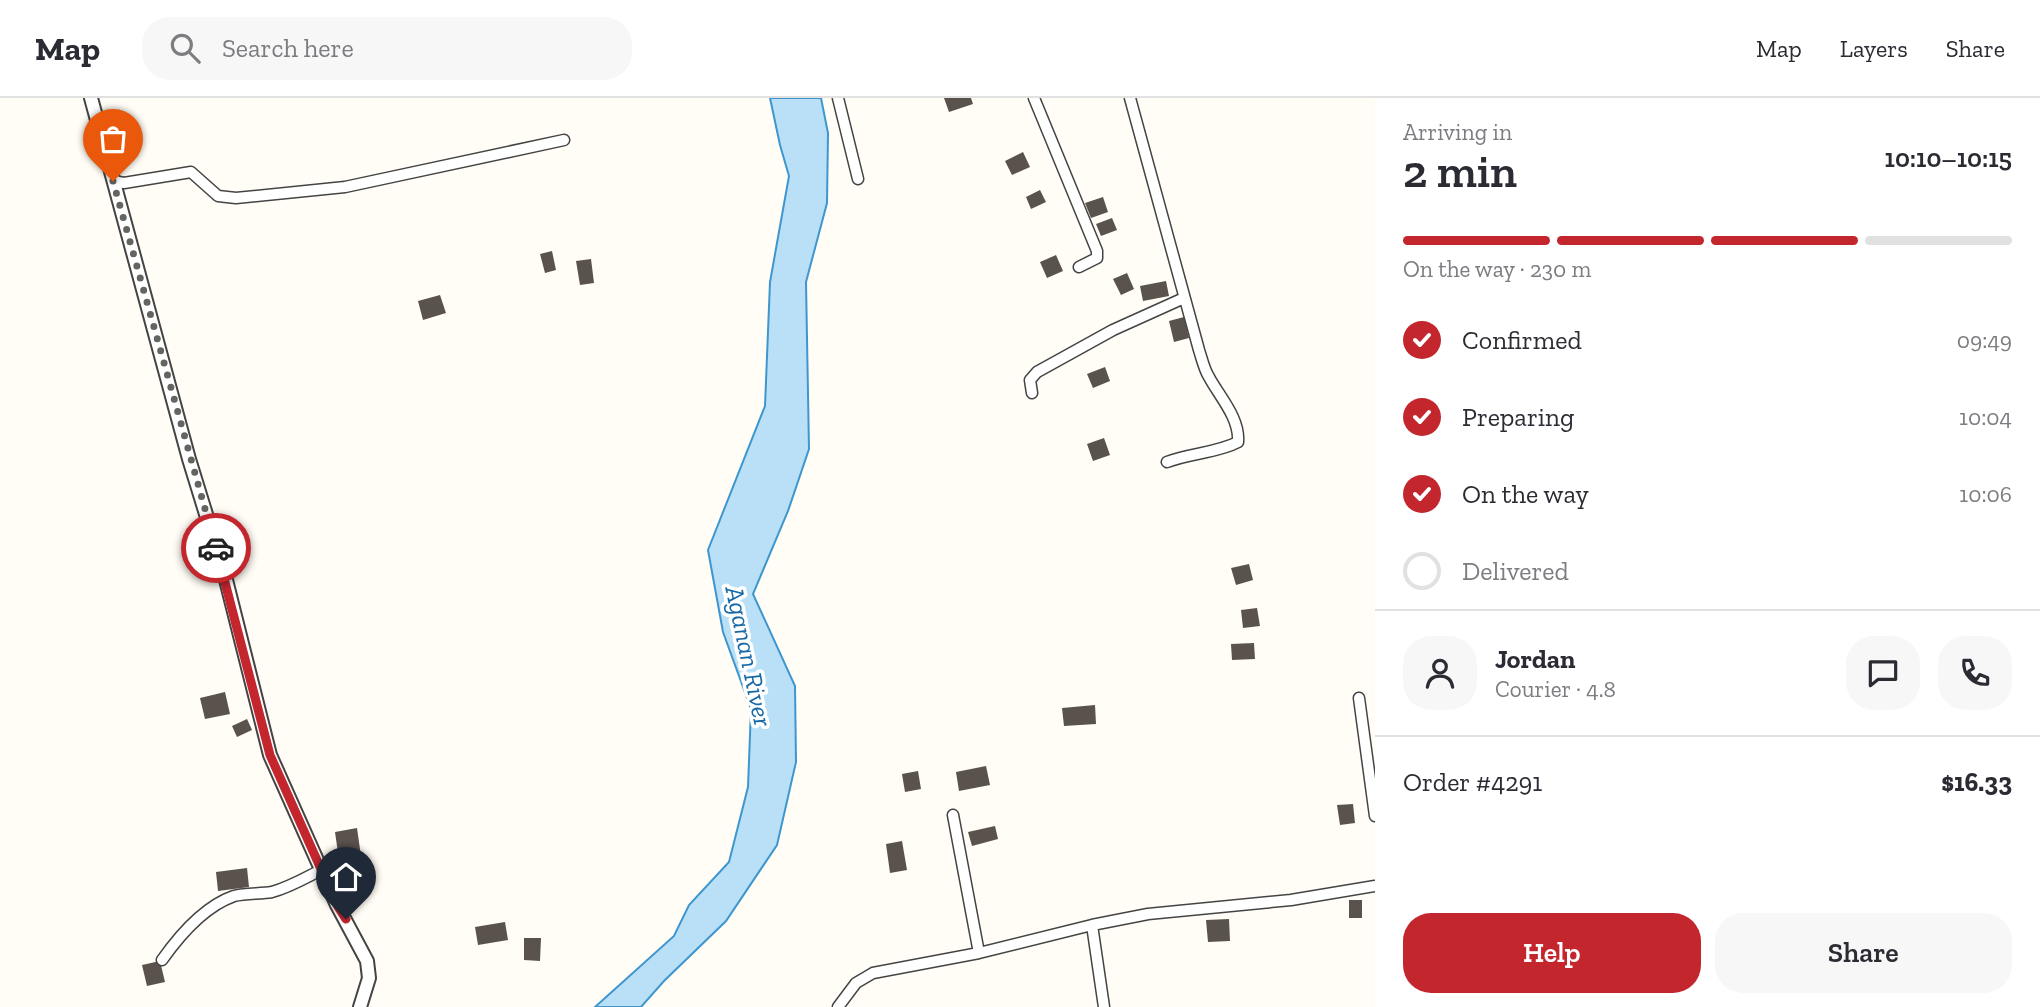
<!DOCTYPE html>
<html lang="en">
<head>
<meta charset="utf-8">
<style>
	body { margin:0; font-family:"Zilla Slab",serif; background:#f7f7f7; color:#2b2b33; height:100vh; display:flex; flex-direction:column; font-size:26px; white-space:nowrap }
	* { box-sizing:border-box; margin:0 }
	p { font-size:23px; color:#7c7c81 }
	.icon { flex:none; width:38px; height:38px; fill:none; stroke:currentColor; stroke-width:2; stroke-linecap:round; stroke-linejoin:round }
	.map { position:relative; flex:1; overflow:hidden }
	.drawer { display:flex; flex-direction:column; background:#fff; width:665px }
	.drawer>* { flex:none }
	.pin { position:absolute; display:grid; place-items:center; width:60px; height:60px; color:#fff; margin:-72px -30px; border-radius:50% 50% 50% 0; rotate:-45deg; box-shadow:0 0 7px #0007 }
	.pin .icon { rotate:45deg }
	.courier { position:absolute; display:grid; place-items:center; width:70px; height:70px; margin:-35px; border:5px solid #c4262e; border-radius:50%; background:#fff; color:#222; box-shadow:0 2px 9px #0007 }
	.overview em { font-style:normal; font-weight:600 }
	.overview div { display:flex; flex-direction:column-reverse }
	.overview { display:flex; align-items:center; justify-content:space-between; height:119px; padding:0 28px }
	h1 { font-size:46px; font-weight:600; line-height:52px }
	.bar { display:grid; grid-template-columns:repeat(4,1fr); gap:10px 7px; align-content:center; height:84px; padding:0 28px }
	.bar i { height:9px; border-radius:5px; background:#e1e1e2 }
	.bar .active { background:#c4262e }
	.bar p { grid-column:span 4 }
	.line { display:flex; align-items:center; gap:18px; padding:0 28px; border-top:2px solid #e1e1e2 }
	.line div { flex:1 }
	.round { display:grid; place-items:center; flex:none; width:74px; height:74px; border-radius:28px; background:#f7f7f7 }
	ol { padding:0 28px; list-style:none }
	li { display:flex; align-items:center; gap:21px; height:77px }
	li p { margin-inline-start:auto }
	li .icon { padding:7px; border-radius:50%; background:#c4262e; color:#fff; stroke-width:4 }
	li:last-child { color:#7c7c81 }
	li i { width:38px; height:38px; border:4px solid #e1e1e2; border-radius:50% }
	.cta { display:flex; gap:14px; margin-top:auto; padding:14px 28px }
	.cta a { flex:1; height:80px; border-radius:28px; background:#c4262e; color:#fff; font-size:28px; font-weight:600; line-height:80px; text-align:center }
	.cta a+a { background:#f7f7f7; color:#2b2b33 }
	header { display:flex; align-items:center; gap:42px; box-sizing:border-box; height:98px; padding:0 35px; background:#fff; border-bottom:2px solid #e1e1e2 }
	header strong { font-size:33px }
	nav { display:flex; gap:38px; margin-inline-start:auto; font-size:24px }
	.search { width:490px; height:63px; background:#f7f7f7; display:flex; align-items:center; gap:18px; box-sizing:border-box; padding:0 24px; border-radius:28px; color:#7c7c81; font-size:26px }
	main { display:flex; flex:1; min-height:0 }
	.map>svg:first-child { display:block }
	.water { fill:#b9e0f7; stroke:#3f96cf; stroke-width:2 }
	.building { fill:#5a524d }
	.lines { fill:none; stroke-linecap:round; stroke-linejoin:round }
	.minor-casing { stroke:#444; stroke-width:13 }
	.tertiary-casing { stroke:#444; stroke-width:16 }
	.minor { stroke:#fff; stroke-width:10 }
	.tertiary { stroke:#fff; stroke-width:12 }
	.done { stroke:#646461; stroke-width:7; stroke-dasharray:0 12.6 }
	.route { stroke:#c4262e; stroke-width:9 }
	.labels { text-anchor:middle; stroke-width:7; stroke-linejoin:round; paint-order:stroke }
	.water-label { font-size:26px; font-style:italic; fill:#1768a6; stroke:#fff }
</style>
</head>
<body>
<header>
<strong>Map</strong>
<div class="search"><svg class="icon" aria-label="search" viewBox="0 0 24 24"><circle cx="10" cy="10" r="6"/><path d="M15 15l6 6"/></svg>Search here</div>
<nav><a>Map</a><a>Layers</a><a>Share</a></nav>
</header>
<main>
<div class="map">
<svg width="1375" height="909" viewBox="0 0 1375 909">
	<rect width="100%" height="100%" fill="#fffdf5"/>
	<path class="water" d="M 770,0 L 821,0 L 828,35 L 827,105 L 806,184 L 809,351 L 788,413 L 753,496 L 795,588 L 796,664 L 777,747 L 726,823 L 664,883 L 641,909 L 595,909 L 674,838 L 689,807 L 729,764 L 748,689 L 751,611 L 723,534 L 708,452 L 765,308 L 770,184 L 789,78 L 780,47 Z"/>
	<path class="building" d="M 944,0 L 971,0 L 973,6 L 949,14 Z
		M 1023,54 L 1030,69 L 1012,77 L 1005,63 Z
		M 1040,92 L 1046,104 L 1031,111 L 1026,99 Z
		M 1103,99 L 1108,114 L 1091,120 L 1085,105 Z
		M 1112,120 L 1117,132 L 1101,138 L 1096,126 Z
		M 552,153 L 556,172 L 545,175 L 540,156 Z
		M 1056,157 L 1063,173 L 1047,180 L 1040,164 Z
		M 591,161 L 594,185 L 580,187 L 576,163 Z
		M 1127,175 L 1134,191 L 1121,197 L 1113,181 Z
		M 1166,183 L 1169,198 L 1143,203 L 1140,188 Z
		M 440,197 L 446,215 L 423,222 L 418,203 Z
		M 1184,219 L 1189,240 L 1174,244 L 1169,223 Z
		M 1105,269 L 1110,283 L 1093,290 L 1087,276 Z
		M 1104,340 L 1110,357 L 1093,363 L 1087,346 Z
		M 1249,466 L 1253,482 L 1236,487 L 1231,470 Z
		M 1257,510 L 1260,528 L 1243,530 L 1241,512 Z
		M 1254,545 L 1255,561 L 1232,562 L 1231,546 Z
		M 225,594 L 230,616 L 205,621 L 200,600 Z
		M 1095,607 L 1096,626 L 1064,628 L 1062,610 Z
		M 247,621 L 252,632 L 237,639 L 232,628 Z
		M 986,668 L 990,687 L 959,693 L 956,674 Z
		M 918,673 L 921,691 L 905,694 L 902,676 Z
		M 1353,706 L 1355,725 L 1340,727 L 1337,707 Z
		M 995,728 L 998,741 L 972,748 L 968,734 Z
		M 357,730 L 361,758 L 339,762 L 335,734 Z
		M 902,743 L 907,772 L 890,775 L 886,746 Z
		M 247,770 L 249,789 L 218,793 L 216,774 Z
		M 1349,802 L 1362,802 L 1362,820 L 1349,820 Z
		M 1229,821 L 1230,843 L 1208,844 L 1206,822 Z
		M 505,824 L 508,842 L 478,847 L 475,829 Z
		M 524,840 L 541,840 L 540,863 L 524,862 Z
		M 160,863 L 165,884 L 147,888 L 142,867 Z"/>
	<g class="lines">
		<g class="minor-casing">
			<path id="minor" d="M 838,0 L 858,81
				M 1034,0 L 1097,153 L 1097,160 L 1079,169
				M 1130,0 L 1199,252 C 1202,261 1204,271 1209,279 C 1219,298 1240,320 1238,344 C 1217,355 1190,355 1167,364
				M 113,83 L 124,85 L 191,74 L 218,98 L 236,100 L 345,89 L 564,42
				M 1032,295 L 1030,282 L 1037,274 L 1113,232 L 1184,200
				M 1359,600 L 1375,718
				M 953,717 L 979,855
				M 1092,827 L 1104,909
				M 162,862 C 179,838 205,808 234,798 C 246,795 260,796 272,794 C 290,789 305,780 321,772
				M 838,909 L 856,885 L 873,875 L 979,855 L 1092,827 L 1148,816 L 1291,802 L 1375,788"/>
		</g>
		<g class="tertiary-casing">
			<path id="tertiary" d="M 91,0 L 189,361 L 225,478 L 270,657 L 337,807 L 367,863 L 369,880 L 360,909"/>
		</g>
		<use href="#minor" class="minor"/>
		<use href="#tertiary" class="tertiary"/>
	</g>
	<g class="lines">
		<path class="done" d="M 113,83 L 216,450"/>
		<path class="route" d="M 216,450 L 270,657 L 337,807 L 346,821"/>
	</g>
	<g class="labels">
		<g class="water-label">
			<text transform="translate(749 558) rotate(78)" y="9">Aganan River</text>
		</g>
	</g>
</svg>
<div class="pin" style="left:113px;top:83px;background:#ea580c"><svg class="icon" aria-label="bag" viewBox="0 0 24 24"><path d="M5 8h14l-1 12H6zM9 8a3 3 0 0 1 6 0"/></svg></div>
<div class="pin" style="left:346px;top:821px;background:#1f2937"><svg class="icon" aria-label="home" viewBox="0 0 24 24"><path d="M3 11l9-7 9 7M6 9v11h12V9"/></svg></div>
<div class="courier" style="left:216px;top:450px"><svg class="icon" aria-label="car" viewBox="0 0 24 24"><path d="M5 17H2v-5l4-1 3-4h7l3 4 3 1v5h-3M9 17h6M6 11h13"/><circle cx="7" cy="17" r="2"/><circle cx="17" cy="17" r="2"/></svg></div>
</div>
<section class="drawer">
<div class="overview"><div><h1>2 min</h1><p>Arriving in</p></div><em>10:10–10:15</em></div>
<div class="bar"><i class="active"></i><i class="active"></i><i class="active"></i><i></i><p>On the way · 230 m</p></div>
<ol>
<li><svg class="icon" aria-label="check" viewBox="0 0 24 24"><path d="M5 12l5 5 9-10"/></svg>Confirmed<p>09:49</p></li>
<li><svg class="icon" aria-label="check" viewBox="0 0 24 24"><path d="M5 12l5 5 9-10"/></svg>Preparing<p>10:04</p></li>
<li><svg class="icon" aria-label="check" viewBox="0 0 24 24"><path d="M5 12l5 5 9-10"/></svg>On the way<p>10:06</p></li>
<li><i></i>Delivered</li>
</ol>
<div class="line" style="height:126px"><a class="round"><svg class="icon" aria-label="person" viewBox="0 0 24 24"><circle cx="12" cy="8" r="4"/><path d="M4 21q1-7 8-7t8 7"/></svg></a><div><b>Jordan</b><p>Courier · 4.8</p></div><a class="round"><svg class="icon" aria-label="chat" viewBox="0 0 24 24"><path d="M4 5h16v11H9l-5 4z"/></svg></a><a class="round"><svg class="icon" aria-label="phone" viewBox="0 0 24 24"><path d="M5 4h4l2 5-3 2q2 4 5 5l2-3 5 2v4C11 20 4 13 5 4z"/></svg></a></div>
<div class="line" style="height:91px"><div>Order #4291</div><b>$16.33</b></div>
<div class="cta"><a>Help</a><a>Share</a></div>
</section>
</main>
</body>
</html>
